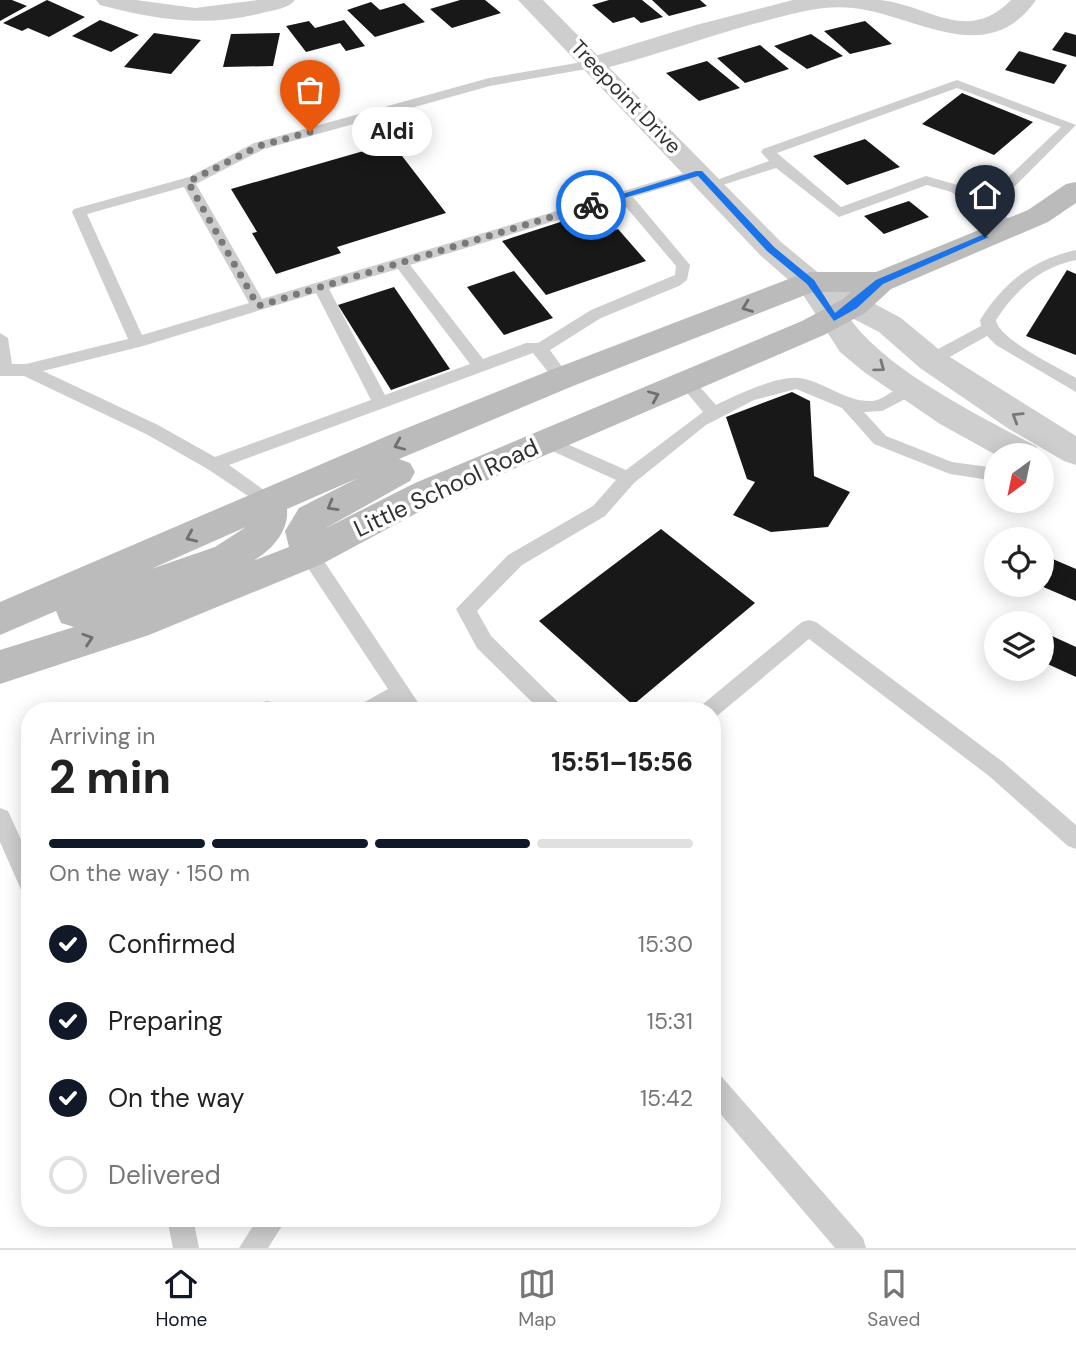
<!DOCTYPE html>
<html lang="en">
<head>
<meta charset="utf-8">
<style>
	body { margin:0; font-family:"DM Sans",sans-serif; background:#f2f2f2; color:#222; height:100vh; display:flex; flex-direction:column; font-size:26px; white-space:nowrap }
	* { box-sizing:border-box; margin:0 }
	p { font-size:23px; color:#767676 }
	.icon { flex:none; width:38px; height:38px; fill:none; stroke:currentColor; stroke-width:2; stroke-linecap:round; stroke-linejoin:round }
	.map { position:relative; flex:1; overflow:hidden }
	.side { position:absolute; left:21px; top:702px; width:700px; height:525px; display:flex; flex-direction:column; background:#fff; border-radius:28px; box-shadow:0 4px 18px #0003 }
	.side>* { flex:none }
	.needle { width:46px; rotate:213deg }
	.controls { position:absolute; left:984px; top:443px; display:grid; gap:14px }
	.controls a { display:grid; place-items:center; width:70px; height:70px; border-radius:50%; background:#fff; box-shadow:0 4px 18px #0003; font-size:35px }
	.pin { position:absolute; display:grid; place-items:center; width:60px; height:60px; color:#fff; margin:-72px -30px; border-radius:50% 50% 50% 0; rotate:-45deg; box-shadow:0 0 7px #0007 }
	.pin .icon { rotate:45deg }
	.courier { position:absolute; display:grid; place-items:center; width:70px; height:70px; margin:-35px; border:5px solid #1a73e8; border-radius:50%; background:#fff; color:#222; box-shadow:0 2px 9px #0007 }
	.bubble { position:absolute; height:49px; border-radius:24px; background:#fff; box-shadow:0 4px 18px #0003; font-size:23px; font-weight:800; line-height:49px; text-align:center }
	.overview em { font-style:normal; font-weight:800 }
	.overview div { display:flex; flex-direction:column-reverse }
	.overview { display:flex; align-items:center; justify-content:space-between; height:119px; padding:0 28px }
	h1 { font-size:46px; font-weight:800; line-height:52px }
	.bar { display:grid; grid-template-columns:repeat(4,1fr); gap:10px 7px; align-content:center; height:84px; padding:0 28px }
	.bar i { height:9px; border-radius:5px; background:#e0e0e0 }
	.bar .on { background:#111827 }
	.bar p { grid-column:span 4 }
	ol { padding:0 28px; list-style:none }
	li { display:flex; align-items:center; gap:21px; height:77px }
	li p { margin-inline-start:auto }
	li .icon { padding:7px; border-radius:50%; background:#111827; color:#fff; stroke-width:4 }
	li:last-child { color:#767676 }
	li i { width:38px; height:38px; border:4px solid #e0e0e0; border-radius:50% }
	.tabs { display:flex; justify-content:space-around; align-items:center; height:98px; border-top:2px solid #e0e0e0; background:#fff; font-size:19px; color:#767676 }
	.tabs a { display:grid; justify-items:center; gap:4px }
	.tabs .on { color:#111827 }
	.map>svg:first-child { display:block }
	.building { fill:#181818 }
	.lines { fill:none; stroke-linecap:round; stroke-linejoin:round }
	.service { fill:#cecece; fill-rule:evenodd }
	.minor { fill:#cecece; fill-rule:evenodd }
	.tertiary { fill:#cecece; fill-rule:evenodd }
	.secondary { fill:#bbb; fill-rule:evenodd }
	.oneway { stroke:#6f6f6f }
	.oneway2 { stroke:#787878 }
	.route { fill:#1a73e8 }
	.done { stroke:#797979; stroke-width:7; stroke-dasharray:0 12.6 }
	.labels { text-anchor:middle; stroke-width:7; stroke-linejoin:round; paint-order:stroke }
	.far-street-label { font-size:21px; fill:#313131; stroke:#fff }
	.street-label { font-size:24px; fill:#313131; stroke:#fff }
</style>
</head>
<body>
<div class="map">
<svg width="1076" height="1248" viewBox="0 0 1076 1248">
	<rect width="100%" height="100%" fill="#fff"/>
	<path class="building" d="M 0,0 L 12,0 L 27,6 L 0,21 Z
		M 47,0 L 85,17 L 49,37 L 28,28 L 22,31 L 3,23 Z
		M 460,0 L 485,0 L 501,13 L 452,28 L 430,9 Z
		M 609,0 L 642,0 L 663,17 L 641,23 L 634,17 L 613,23 L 592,5 Z
		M 652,0 L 700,0 L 707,6 L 669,16 Z
		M 371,2 L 380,10 L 404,3 L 425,22 L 375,37 L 347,10 Z
		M 100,20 L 139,35 L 111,52 L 72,36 Z
		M 344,20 L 365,46 L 346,51 L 340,43 L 306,52 L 286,26 L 309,21 L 315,28 Z
		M 865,21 L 892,44 L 850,54 L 824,31 Z
		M 1065,32 L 1076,35 L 1076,57 L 1052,50 Z
		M 154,33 L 201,40 L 171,74 L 124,67 Z
		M 280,33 L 273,66 L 223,67 L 231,34 Z
		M 811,34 L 843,56 L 807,69 L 774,46 Z
		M 760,45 L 789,69 L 745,83 L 717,58 Z
		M 1019,51 L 1067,65 L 1054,84 L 1005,70 Z
		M 707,61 L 740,88 L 699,101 L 666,73 Z
		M 962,93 L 1033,122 L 994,155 L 922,124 Z
		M 382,130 L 446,213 L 337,247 L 341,253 L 276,274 L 252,233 L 257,232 L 231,189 L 374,148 L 364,135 Z
		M 865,139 L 900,167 L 847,185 L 813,156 Z
		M 909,201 L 929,217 L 884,234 L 864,216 Z
		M 588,213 L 606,233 L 618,229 L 646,261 L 546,295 L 502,241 Z
		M 1067,270 L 1076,274 L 1076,355 L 1026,336 Z
		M 514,271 L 553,318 L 504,335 L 467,287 Z
		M 394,287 L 450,369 L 391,390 L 338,305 Z
		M 792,392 L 810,401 L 814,476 L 850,492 L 828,527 L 771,532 L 733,515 L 755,482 L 747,479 L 726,417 Z
		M 661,529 L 755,603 L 633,705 L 539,621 Z
		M 1041,554 L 1076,569 L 1076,601 L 1041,586 Z
		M 1041,631 L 1076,647 L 1076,677 L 1041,661 Z"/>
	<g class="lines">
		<path class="service" d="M 594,60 L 598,61 L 598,67 L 490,86 L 264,149 L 196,184 L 262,299 L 694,170 L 704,170 L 704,176 L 633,197 L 690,265 L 687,280 L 679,286 L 601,318 L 550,350 L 570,378 L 568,382 L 556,382 L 533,353 L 229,465 L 275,498 L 278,503 L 275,508 L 269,510 L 206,468 L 146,434 L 24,376 L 0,376 L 0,333 L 8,338 L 12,364 L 26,364 L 128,339 L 72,212 L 74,209 L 189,177 L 254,143 L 489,78 ZM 184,187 L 249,303 L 142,335 L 87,214 ZM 621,201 L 676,266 L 675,275 L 591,310 L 538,343 L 526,343 L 483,359 L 410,265 ZM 398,269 L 470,364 L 385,395 L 329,289 ZM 316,293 L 371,400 L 215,457 L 158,425 L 43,371 L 143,346 Z
			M 957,80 L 1076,125 L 1014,187 L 979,198 L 1016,224 L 1018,227 L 1016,230 L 1006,230 L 951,192 L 927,185 L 839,217 L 776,168 L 710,189 L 703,185 L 769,161 L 761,152 L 763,149 ZM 957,88 L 1061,127 L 1004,181 L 970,192 L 961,186 L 926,176 L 841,207 L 777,153 Z
			M 1076,250 L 1076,260 C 1040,267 1016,290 996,320 C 998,339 1059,368 1076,378 L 1076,392 L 996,345 L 987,336 L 937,364 L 925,364 L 923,360 L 925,356 L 981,326 L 980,320 C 1004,282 1032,260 1076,250 Z
			M 686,376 L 692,378 L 716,405 C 734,396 778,375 799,378 C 824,381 844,402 872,401 C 887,400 900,380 917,385 L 919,389 L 917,393 L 882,411 L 864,412 L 886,436 L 952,462 L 996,468 L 996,481 L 950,474 L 874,444 L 842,408 L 796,389 L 754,400 L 706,425 L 634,483 L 605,516 L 522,565 L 477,611 L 491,636 L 560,704 L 563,710 L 540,710 L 477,648 L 456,609 L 508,555 L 593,506 L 616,480 L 539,445 L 537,441 L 539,437 L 551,437 L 626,470 L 703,412 L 678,382 Z
			M 309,547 L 316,549 L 423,710 L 402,710 L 397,704 L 385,710 L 358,710 L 361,704 L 388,689 L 302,559 L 300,554 L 302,549 Z
			M 809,620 L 816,622 L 1003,762 L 1076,825 L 1076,849 L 1068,846 L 989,776 L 809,639 L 717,716 L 712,718 L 712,710 L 700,710 L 703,704 L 802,622 Z
			M 266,701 L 285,704 L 288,710 L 256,710 L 259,704 Z
			M 0,808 L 8,811 L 30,859 L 30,895 L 22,892 L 0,842 Z
			M 712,1073 L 721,1076 L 863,1238 L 866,1248 L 835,1248 L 712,1104 Z
			M 167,1218 L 193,1218 L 199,1248 L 173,1248 Z
			M 258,1218 L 287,1218 L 268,1248 L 239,1248 Z"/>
		<path class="minor" d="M 96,0 L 136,0 L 195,8 L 258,0 L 295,0 C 289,8 275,10 266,12 C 208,28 156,20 100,5 Z
			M 793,0 C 822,0 852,0 880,0 C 929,5 967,45 1011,0 L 1036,0 C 987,70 916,15 853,8 C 820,4 785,16 753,24 C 700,39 648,58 594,71 L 585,69 L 582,64 L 585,59 L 696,25 Z"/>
		<path class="tertiary" d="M 518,0 L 543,0 L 781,242 L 821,275 L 901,318 L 942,352 L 1076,436 L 1076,465 L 1064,461 L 1009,429 L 920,368 L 879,332 L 848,316 C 885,370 978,415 1036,446 L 1041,455 L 996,455 L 940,424 L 864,372 L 840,352 L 800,290 L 761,256 Z"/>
		<path class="secondary" d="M 1076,182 L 1076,203 L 1048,222 L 891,289 L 865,313 L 824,335 L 439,501 L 322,564 L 149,635 L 0,684 L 0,650 L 74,627 L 61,623 L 56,611 L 0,635 L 0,602 L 387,436 L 551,370 L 799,275 L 810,272 L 876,272 L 1028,210 L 1066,184 ZM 813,292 L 851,292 L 843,299 L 802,321 L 415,483 L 324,529 L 410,481 L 415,472 L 410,463 L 399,459 L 573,386 ZM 358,478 L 299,508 L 285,531 L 289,547 L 253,561 C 272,550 289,531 287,509 ZM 246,527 L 215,547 L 151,569 Z"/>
	</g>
	<defs><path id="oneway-chevron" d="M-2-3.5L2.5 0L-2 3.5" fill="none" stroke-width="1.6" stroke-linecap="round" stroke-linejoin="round" transform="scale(1.75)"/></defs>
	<g class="oneway">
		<use href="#oneway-chevron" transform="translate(747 307) rotate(159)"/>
		<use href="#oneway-chevron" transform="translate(654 396) rotate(-23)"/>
		<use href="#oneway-chevron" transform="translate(399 445) rotate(157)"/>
		<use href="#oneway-chevron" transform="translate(332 506) rotate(150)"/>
		<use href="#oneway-chevron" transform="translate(191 537) rotate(156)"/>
		<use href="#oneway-chevron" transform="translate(88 639) rotate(-18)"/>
	</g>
	<g class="oneway2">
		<use href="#oneway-chevron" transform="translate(880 367) rotate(36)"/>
		<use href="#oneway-chevron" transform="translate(1017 417) rotate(-148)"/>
	</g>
	<path class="route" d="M 696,171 L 702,171 L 774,247 L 814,280 L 835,313 L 876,280 L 982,235 L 989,237 L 883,284 L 857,308 L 834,321 L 807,284 L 767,251 L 698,176 L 594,207 L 587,205 Z"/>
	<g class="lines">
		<path class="done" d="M 310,132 L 259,146 L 188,182 L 258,306 L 591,205"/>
	</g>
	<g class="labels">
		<g class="far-street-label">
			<text transform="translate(626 97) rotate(46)" y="7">Treepoint Drive</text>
		</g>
		<g class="street-label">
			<text transform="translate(446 488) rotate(-25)" y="8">Little School Road</text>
		</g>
	</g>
</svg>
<div class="controls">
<a><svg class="needle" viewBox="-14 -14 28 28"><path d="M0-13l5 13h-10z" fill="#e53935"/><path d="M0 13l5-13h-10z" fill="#767676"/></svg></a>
<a><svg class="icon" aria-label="locate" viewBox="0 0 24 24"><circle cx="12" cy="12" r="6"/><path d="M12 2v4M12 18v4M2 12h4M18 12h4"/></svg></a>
<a><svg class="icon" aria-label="layers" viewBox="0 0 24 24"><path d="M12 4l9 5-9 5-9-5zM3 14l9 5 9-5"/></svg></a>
</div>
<div class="pin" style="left:310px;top:132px;background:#ea580c"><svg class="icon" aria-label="bag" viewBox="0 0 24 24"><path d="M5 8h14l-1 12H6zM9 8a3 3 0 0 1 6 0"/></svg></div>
<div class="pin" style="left:985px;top:237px;background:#1f2937"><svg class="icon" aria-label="home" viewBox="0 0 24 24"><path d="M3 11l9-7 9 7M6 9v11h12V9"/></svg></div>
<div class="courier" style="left:591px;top:205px"><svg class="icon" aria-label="bike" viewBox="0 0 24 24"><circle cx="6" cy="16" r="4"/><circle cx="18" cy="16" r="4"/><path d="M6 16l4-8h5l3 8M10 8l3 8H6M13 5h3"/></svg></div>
<div class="bubble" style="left:352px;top:107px;width:80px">Aldi</div>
<section class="side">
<div class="overview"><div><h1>2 min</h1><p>Arriving in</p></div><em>15:51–15:56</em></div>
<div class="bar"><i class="on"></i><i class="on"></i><i class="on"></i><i></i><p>On the way · 150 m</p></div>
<ol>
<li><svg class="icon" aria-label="check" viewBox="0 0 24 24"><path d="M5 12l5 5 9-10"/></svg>Confirmed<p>15:30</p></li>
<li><svg class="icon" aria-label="check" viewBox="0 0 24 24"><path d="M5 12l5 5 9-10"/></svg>Preparing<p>15:31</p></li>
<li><svg class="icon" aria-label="check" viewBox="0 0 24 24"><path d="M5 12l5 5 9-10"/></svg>On the way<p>15:42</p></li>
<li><i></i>Delivered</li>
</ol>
</section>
</div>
<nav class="tabs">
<a class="on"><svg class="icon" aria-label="home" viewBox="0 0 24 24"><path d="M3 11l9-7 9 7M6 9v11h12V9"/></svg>Home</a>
<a><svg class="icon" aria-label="map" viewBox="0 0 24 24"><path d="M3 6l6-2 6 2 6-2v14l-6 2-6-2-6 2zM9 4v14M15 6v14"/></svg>Map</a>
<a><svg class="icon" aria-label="saved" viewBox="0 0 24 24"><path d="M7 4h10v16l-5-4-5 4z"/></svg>Saved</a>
</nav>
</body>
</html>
